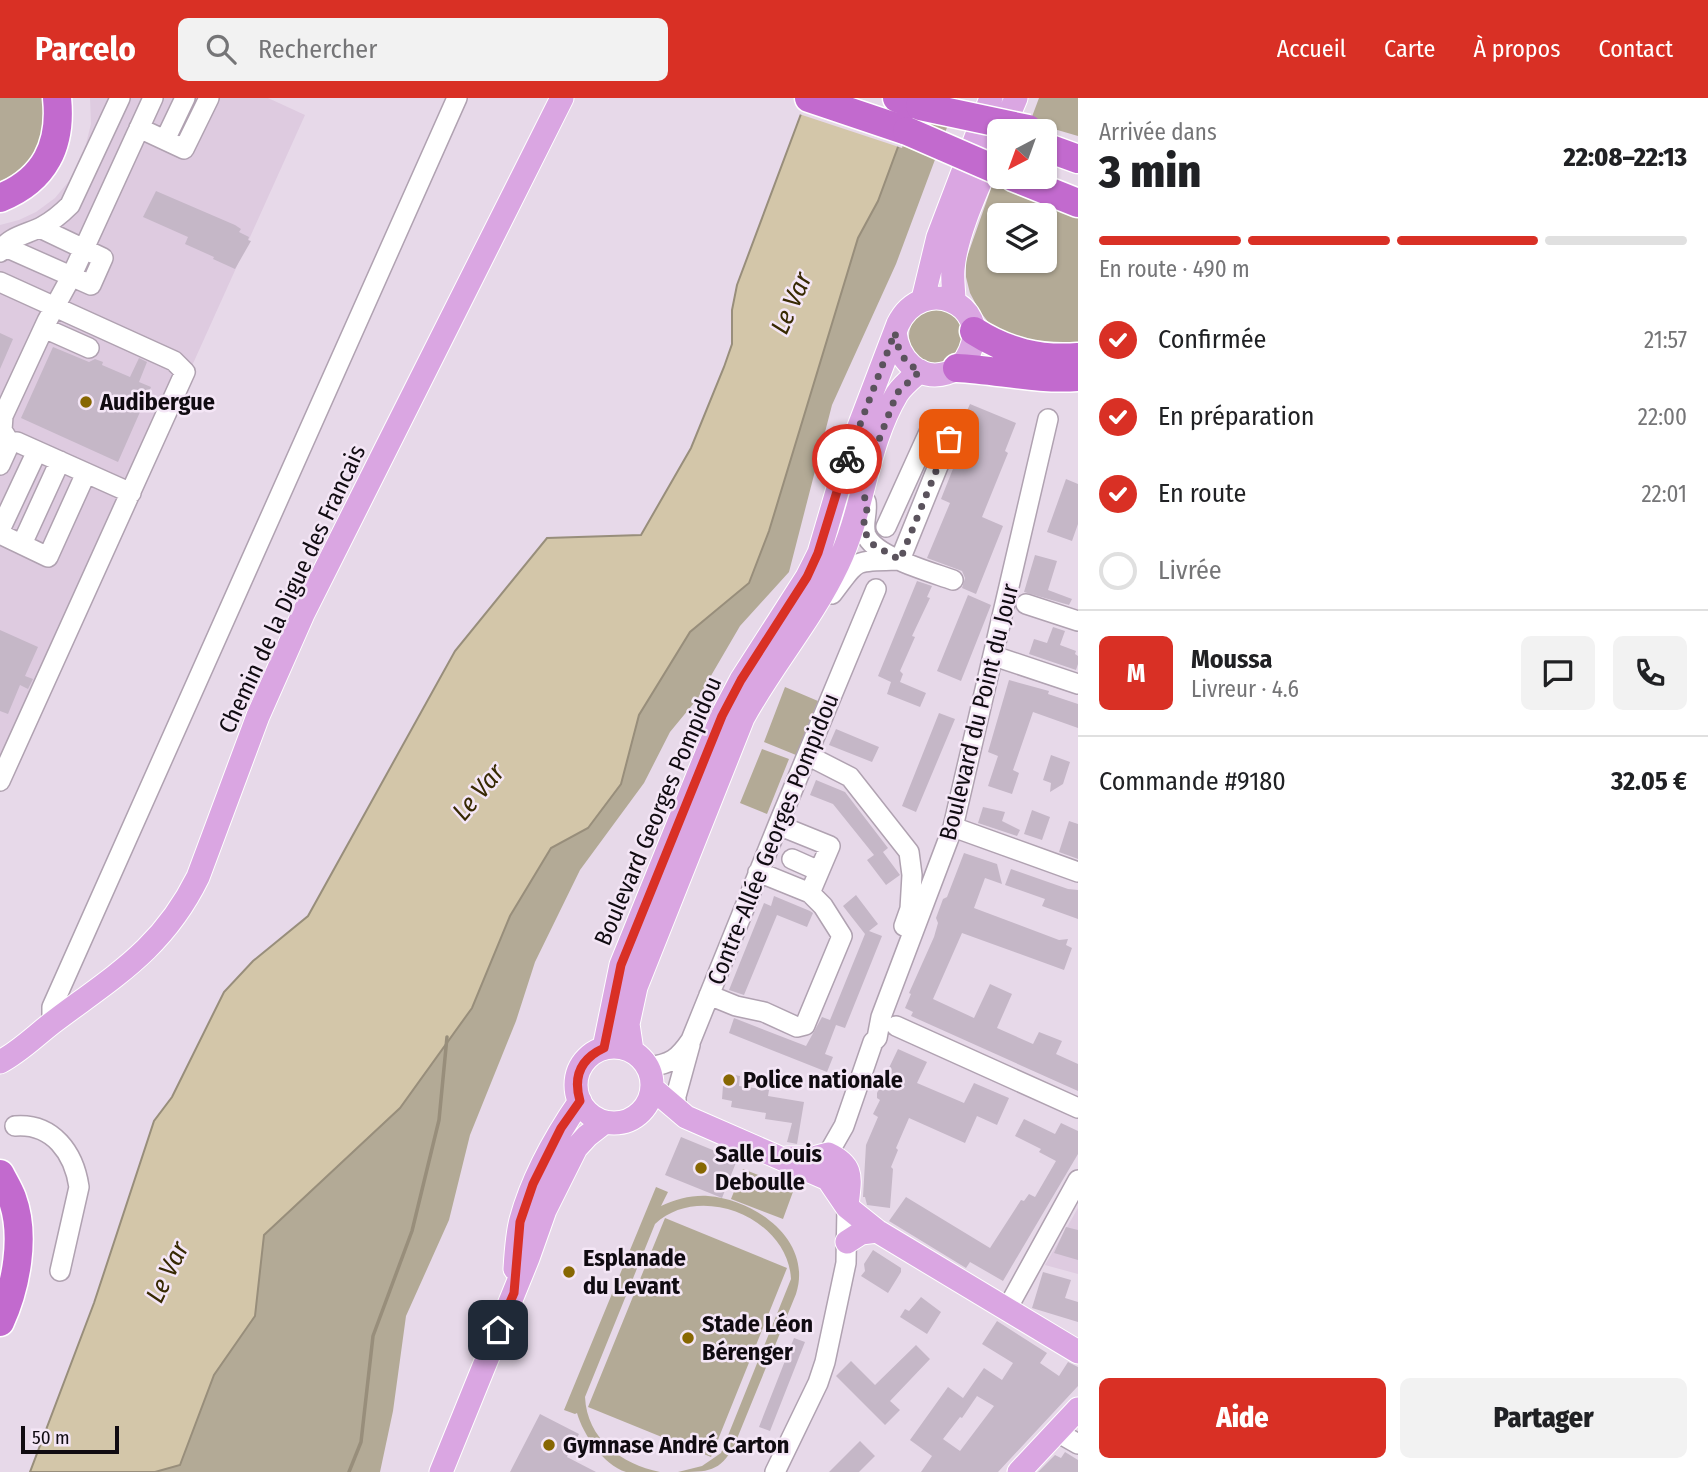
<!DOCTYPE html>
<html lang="fr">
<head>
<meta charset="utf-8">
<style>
	body { margin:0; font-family:"Fira Sans Condensed",sans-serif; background:#f2f2f2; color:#202124; height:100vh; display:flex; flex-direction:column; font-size:26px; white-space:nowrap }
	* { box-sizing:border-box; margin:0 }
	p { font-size:23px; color:#757577 }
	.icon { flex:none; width:38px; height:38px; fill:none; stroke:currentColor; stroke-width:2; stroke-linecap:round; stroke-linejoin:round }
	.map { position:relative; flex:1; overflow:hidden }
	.sheet { display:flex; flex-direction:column; background:#fff; width:630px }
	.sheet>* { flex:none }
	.needle { width:46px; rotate:221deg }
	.buttons { position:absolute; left:987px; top:21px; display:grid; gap:14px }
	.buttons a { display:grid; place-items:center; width:70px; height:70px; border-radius:10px; background:#fff; box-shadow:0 2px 5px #0004; font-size:35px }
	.scale { position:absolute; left:21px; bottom:18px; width:98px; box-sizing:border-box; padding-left:7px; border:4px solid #100b11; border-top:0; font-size:19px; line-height:24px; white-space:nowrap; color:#100b11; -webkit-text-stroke:5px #f4e6f6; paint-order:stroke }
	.pin { position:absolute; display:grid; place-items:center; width:60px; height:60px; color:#fff; margin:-30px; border-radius:14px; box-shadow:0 4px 10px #0006 }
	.courier { position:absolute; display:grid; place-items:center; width:70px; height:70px; margin:-35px; border:5px solid #d93025; border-radius:50%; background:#fff; color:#222; box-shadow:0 2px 9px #0007 }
	.overview em { font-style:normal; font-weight:800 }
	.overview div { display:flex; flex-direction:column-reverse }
	.overview { display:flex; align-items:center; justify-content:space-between; height:119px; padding:0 21px }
	h1 { font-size:46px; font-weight:800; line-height:52px }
	.bar { display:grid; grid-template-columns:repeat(4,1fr); gap:10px 7px; align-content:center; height:84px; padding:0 21px }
	.bar i { height:9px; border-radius:5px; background:#e0e0e0 }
	.bar .current { background:#d93025 }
	.bar p { grid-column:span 4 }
	.line { display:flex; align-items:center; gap:18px; padding:0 21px; border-top:2px solid #e0e0e0 }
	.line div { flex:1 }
	.round { display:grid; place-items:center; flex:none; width:74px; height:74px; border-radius:10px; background:#f2f2f2 }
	ol { padding:0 21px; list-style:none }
	li { display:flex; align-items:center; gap:21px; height:77px }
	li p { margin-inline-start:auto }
	li .icon { padding:7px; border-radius:50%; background:#d93025; color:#fff; stroke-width:4 }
	li:last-child { color:#757577 }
	li i { width:38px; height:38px; border:4px solid #e0e0e0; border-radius:50% }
	.button { display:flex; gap:14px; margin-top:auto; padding:14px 21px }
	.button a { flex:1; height:80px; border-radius:10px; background:#d93025; color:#fff; font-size:28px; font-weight:800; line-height:80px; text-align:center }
	.button a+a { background:#f2f2f2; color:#202124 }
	header { display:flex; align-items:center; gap:42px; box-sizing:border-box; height:98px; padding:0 35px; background:#d93025; color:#fff }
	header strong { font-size:33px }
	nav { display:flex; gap:38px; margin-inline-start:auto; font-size:24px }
	.search { width:490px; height:63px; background:#f2f2f2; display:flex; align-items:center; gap:18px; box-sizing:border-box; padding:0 24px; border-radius:10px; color:#757577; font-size:26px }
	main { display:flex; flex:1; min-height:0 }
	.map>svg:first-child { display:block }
	.built { fill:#decbe0 }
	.green { fill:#b3aa96; fill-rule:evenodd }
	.water { fill:#d3c6a9; stroke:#988e7b; stroke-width:2 }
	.pier { fill:#e7d9e9 }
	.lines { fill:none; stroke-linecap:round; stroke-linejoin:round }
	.stream { stroke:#988e7b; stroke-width:3.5 }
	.building { fill:#c5b7c7; fill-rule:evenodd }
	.minor-casing { stroke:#b0a2b1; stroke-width:22 }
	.major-casing { stroke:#fff; stroke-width:25 }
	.highway-casing { stroke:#fff; stroke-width:31 }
	.minor { stroke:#fff; stroke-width:19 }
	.major { stroke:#daa6e2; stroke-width:23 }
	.highway { stroke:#c26ace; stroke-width:28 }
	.highway-bridge-casing { stroke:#fff; stroke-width:31; stroke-linecap:butt }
	.highway-bridge { stroke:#c26ace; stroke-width:28 }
	.done { stroke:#5b535d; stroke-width:7; stroke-dasharray:0 12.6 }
	.route { stroke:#d93025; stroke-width:9 }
	.poi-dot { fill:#876702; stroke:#f4e6f6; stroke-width:2.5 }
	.labels { text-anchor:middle; stroke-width:5; stroke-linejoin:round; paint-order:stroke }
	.poi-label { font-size:24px; font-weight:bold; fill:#100b11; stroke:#f4e6f6; text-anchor:start }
	.street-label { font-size:24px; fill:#100b11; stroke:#f4e6f6 }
	.water-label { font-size:26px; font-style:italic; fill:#372902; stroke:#f4e6f6 }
</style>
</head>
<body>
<header>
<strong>Parcelo</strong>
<div class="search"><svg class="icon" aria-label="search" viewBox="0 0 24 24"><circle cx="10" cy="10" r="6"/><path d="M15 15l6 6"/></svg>Rechercher</div>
<nav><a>Accueil</a><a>Carte</a><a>À propos</a><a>Contact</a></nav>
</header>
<main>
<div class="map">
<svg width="1078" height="1374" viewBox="0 0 1078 1374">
	<rect width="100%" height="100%" fill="#e7d9e9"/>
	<path class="built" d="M 90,0 L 268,0 L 305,17 L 0,694 L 0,127 L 19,122 L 36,114 L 55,100 L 69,83 L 86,46 L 91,26 Z
		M 1078,1110 L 1078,1176 L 1045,1167 Z"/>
	<path class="green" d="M 0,0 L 46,0 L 50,30 L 33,66 L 0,91 Z
		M 916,0 L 958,0 L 896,166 L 832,307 L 789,474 L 740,528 L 698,600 L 670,634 L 644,685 L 580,772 L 535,864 L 516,923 L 470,1037 L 449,1122 L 406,1218 L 393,1313 L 380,1374 L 155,1374 L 180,1367 L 214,1277 L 255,1218 L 264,1137 L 400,1010 L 472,910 L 510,818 L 551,750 L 588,730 L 621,686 L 639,617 L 690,534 L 749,485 L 769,433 L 858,140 L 878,103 Z
		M 1039,0 L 1078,0 L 1078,38 L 1030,24 Z
		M 994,82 L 1078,115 L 1078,249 L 1044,249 L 995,233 L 979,212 L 970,195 L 966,179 L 966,162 ZM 999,117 L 1045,117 L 1045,163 L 999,163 Z
		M909 238a27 27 0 1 1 54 0a27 27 0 1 1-54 0Z
		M 785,589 L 818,603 L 796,657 L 764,644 Z
		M 762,651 L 789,661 L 767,716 L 740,705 Z
		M 743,1071 L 794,1091 L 783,1121 L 731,1101 Z
		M 656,1089 L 668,1094 L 661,1108 C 676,1101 692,1097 708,1098 C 757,1102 813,1143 796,1196 L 734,1348 C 720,1374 708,1374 678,1374 L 702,1368 L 721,1355 L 791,1181 C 788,1120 700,1084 655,1126 L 585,1299 C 587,1341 621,1366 660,1374 C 650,1374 636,1374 626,1374 C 603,1367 583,1336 577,1315 L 575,1316 L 564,1312 Z
		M 665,1120 L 787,1170 L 711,1359 L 588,1309 Z"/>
	<path class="water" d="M 807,0 L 916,0 L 878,103 L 858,140 L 769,433 L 749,485 L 690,534 L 639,617 L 621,686 L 588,730 L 551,750 L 510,818 L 472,910 L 400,1010 L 264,1137 L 255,1218 L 214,1277 L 180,1367 L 155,1374 L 30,1374 L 94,1205 L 154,1023 L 172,999 L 224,894 L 253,863 L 308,818 L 455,553 L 547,440 L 641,437 L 691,350 L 724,269 L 732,246 L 732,212 L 737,187 Z"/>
	<path class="pier" d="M 803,0 L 920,0 L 902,50 L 796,15 Z"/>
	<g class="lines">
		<path class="stream" d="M 349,1374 L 361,1344 L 373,1238 L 412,1133 L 439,1022 L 447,939"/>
	</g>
	<path class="building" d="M 156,93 L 235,127 L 241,131 L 239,134 L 249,139 L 248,142 L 251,143 L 235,171 L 213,161 L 214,159 L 185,146 L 188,139 L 143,119 Z
		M 0,235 L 13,241 L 0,271 Z
		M 53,249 L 89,264 L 95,261 L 103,264 L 102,267 L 130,279 L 139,260 L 147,264 L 139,284 L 151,289 L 118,364 L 21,320 Z
		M 970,306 L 1016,325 L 1005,353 L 1008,355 L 982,419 L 1003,428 L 976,496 L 962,490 L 965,480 L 962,473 L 927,460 L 950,405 L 941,401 L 966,338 L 958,333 Z
		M 1066,381 L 1078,386 L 1078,426 L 1072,443 L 1047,434 Z
		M 1035,457 L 1057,463 L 1048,492 L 1072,501 L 1069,507 L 1024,494 Z
		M 917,483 L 932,488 L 927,499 L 930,500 L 912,538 L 915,539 L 900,573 L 903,576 L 900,584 L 926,595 L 920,609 L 887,596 L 891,584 L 878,578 Z
		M 968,497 L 991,507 L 961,583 L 937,573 Z
		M 1053,529 L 1065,533 L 1060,547 L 1076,553 L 1075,556 L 1078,558 L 1078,566 L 1076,572 L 1029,556 L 1034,541 L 1047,545 Z
		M 0,532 L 38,549 L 25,578 L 33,581 L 28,591 L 20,587 L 8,616 L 0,613 Z
		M 1009,582 L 1049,593 L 1048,596 L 1078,606 L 1078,630 L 1033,614 L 1013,672 L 1019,675 L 1012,696 L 988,688 L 998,658 L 988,654 Z
		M 939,615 L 955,621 L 916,714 L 902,708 Z
		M 836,631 L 879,649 L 872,664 L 829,647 Z
		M 1051,657 L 1070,664 L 1063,686 L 1050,694 L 1051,685 L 1043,682 Z
		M 816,682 L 845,694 L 888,750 L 883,754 L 900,777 L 886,787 L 867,762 L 874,757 L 833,706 L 810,697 Z
		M 983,709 L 1005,714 L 1002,723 L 1020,732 L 1017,738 L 978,725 Z
		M 1032,712 L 1050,719 L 1042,742 L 1024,736 Z
		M 1069,723 L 1078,726 L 1078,761 L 1059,754 Z
		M 964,755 L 997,766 L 1002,786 L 985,780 L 974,810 L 1059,842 L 1068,841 L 1066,847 L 1072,850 L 1064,872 L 962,835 L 933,901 L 974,920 L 990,886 L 1012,896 L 997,930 L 1033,946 L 1039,934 L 1062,943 L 1056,956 L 1078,966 L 1078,993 L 911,918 L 913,914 L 905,910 L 911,896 L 909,895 L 934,839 L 938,825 L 936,820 L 943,801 L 947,799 Z
		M 1011,771 L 1068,791 L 1078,792 L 1078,821 L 1042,808 L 1045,801 L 1005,787 Z
		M 856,797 L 878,826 L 869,833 L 882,838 L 845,930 L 836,927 L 825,956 L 833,959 L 827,974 L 729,935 L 734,920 L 806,948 L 822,919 L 830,922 L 865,836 L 843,808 Z
		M 774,798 L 810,813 L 813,815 L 807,829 L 777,817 L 744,897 L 729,892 L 764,805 L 771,808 Z
		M 898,951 L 927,964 L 917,985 L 964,1005 L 974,985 L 1009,1000 L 997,1027 L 977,1018 L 965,1045 L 909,1020 L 896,1050 L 898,1052 L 891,1069 L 893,1071 L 890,1110 L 867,1107 L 865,1099 L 863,1099 L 866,1047 L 878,1019 L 873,1016 L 880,1002 L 877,1000 L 877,995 Z
		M 724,975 L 740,978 L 739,988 L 769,992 L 768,998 L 804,1004 L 797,1046 L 787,1044 L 792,1025 L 765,1021 L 766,1015 L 731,1009 L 732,1003 L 722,1001 Z
		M 1024,1021 L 1055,1036 L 1061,1025 L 1078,1033 L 1078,1056 L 1003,1183 L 970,1164 L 966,1170 L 889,1123 L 906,1099 L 990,1150 L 1021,1102 L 1024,1103 L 1029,1096 L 1035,1099 L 1056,1063 L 1039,1054 L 1041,1051 L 1015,1038 Z
		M 681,1039 L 737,1062 L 722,1100 L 665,1077 Z
		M 1066,1129 L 1078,1132 L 1078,1162 L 1054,1155 Z
		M 873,1152 L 901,1170 L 901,1174 L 888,1195 L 861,1178 L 865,1173 L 864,1166 Z
		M 1043,1174 L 1071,1182 L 1065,1200 L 1078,1204 L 1078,1224 L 1032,1210 Z
		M 921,1199 L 941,1214 L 927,1236 L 900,1219 L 905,1211 L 909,1213 Z
		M 997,1223 L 1047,1255 L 1040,1265 L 1059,1278 L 1068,1264 L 1078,1269 L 1078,1288 L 998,1374 L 921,1374 L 932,1358 L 910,1342 L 948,1289 L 963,1300 L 984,1270 L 1002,1282 L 1013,1265 L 982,1246 ZM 977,1298 L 994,1308 L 960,1353 L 943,1341 L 960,1319 L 962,1320 Z
		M 794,1240 L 805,1244 L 770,1333 L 759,1329 Z
		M 916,1247 L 930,1261 L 890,1303 L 900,1312 L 885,1327 L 836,1278 L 851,1263 L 875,1287 Z
		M 540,1316 L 579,1336 L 567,1359 L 596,1374 L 510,1374 Z
		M 860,1343 L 875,1358 L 859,1374 L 829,1374 Z
		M 1065,1354 L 1078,1362 L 1078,1374 L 1038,1374 L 1055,1357 L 1061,1360 Z"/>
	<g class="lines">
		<g class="minor-casing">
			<path id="minor" d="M 139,30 L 184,51 L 209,0
				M 165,42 L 185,0
				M 3,148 L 91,187 L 103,160 L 40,130
				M 0,154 C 8,138 29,136 43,128 C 54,122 62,115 70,107 L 120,0
				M 0,184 L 174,263 L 185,274 L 0,683
				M 44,230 L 89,250
				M 10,345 L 2,332 L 3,318 L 47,223 L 71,179 L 153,0
				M 0,367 L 10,345 L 17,344 L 131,395
				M 866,404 C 868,415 862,426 866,437 C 875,459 931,474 953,482
				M 886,429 L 930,332 L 949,341 L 900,462
				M 0,432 L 37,353
				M 0,436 L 48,459 L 86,375
				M 22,446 L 60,363
				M 832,496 C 859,461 851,463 898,462
				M 1026,506 L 1078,523
				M 994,558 L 1078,586
				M 807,657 L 850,679 L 909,754 L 912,777 L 910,811 L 904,828
				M 778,727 L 830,748 L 810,795
				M 953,729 L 1078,774
				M 792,761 L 819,773
				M 709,897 L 736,908 L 764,914 L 797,929 L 805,927 L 842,838 L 823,808 L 810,795 L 758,774
				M 52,925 L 52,909 L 457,0
				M 896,928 L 1078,1010
				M 648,969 C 671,966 678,961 691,942 L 778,727 L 876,491
				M 676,1012 L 676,998 L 690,947
				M 15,1028 C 53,1025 74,1055 79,1089 L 60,1173
				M 828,1056 L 844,1028 L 873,944 L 877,940 L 881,919 L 953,729 L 1048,321
				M 1007,1211 L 1078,1082
				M 1057,1334 L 1078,1346
				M 775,1374 L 818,1285 L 825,1264 L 846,1165 L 847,1109"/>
		</g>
		<g class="major-casing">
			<path id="major" d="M 1002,33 L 1016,0
				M 923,201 L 938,139 L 991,0
				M 954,204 C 954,193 952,182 953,171 C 956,132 984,77 999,40
				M576 987a38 38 0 1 1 76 0a38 38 0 1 1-76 0Z
				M 604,950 L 621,867 L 722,618 L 741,582 L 807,479 L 819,455 L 847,360 L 898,226 C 923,176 991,206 970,253 C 966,263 958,272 947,275 C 918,284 898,260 895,234
				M 632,953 L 628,926 L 636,889 L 743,620 C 772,567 812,521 838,466 C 864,412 866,348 897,296 C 903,287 912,280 920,273
				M 0,964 C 21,953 37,936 56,922 C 116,877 163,850 198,779 L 258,618 L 303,516 L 562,0
				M 652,990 L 686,1019 L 828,1081 L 847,1109 L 877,1133 L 1078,1254
				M 787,1060 L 813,1060 L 828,1056 C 856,1069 849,1082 847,1109
				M 847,1144 L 861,1135 L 877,1133
				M 515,1171 C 516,1155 517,1137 521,1122 C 532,1081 556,1038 580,1003
				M 441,1374 L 528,1160 L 545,1112 L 576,1050 L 587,1038 L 605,1024
				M 1019,1374 L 1078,1311"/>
		</g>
		<g class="highway-casing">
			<path id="highway" d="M 809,0 L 907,33
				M 897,0 L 920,8
				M 1045,49 L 1078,61
				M 1013,79 L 1078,105
				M 0,100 C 45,82 62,47 57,0
				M 974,233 C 1007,254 1039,262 1078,259
				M 957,270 C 998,272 1037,282 1078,279
				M 0,1076 C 4,1084 9,1092 12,1100 C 26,1138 16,1189 0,1224"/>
		</g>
		<use href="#minor" class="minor"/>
		<use href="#major" class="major"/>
		<use href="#highway" class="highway"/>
		<g class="highway-bridge-casing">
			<path id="highway-bridge" d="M 920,8 L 1028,31
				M 907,33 L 999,73"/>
		</g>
		<use href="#highway-bridge" class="highway-bridge"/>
	</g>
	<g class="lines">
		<path class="done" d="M 847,361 L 895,234 C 897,252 904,265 920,273 L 897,295 L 862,386 L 867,411 L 864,424 L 866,436 L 872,446 L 900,462 L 949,341"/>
		<path class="route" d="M 498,1232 L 514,1195 L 520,1124 L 533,1086 L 561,1030 L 580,1003 C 573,979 580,961 604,950 L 621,867 L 722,618 L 741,582 L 807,479 L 818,455 L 847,361"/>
	</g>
	<g class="poi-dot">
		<circle cx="86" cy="304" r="7"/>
		<circle cx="729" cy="982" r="7"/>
		<circle cx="701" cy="1070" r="7"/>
		<circle cx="569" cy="1174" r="7"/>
		<circle cx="688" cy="1240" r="7"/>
		<circle cx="549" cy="1347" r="7"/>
	</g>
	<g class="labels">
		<g class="poi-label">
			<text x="100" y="312">Audibergue</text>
			<text x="743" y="990">Police nationale</text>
			<text x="715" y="1064">Salle Louis<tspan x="715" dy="28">Deboulle</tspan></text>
			<text x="583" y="1168">Esplanade<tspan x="583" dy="28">du Levant</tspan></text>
			<text x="702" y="1234">Stade Léon<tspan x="702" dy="28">Bérenger</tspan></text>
			<text x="563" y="1355">Gymnase André Carton</text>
		</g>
		<g class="street-label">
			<text transform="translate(292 491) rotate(-65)" y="8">Chemin de la Digue des Francais</text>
			<text transform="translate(979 614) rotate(-76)" y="8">Boulevard du Point du Jour</text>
			<text transform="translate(658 713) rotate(-67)" y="8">Boulevard Georges Pompidou</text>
			<text transform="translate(773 741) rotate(-68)" y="8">Contre-Allée Georges Pompidou</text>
		</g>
		<g class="water-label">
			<text transform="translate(791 205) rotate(-66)" y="9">Le Var</text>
			<text transform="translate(478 694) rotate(-50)" y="9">Le Var</text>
			<text transform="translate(167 1174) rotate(-64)" y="9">Le Var</text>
		</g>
	</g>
</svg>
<div class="buttons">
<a><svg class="needle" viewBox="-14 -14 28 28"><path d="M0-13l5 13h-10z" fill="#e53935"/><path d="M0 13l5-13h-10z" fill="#757577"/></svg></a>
<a><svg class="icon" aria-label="layers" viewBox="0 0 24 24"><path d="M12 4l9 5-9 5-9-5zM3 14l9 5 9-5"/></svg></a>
</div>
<div class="scale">50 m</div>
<div class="pin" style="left:949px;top:341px;background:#ea580c"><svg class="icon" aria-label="bag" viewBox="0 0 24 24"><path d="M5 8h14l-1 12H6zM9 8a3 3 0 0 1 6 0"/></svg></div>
<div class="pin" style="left:498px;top:1232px;background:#1f2937"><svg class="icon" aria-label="home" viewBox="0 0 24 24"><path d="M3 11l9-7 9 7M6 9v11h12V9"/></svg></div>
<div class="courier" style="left:847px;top:361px"><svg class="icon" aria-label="bike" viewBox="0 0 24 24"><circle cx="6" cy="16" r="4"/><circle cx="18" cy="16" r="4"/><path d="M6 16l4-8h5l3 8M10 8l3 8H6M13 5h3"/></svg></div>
</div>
<section class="sheet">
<div class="overview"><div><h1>3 min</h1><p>Arrivée dans</p></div><em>22:08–22:13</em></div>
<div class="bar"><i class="current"></i><i class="current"></i><i class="current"></i><i></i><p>En route · 490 m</p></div>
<ol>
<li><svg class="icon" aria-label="check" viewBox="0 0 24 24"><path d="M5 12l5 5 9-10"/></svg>Confirmée<p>21:57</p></li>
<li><svg class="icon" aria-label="check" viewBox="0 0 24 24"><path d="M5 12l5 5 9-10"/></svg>En préparation<p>22:00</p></li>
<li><svg class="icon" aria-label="check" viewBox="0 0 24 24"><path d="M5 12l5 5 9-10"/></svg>En route<p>22:01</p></li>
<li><i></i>Livrée</li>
</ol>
<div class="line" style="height:126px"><b class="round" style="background:#d93025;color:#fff">M</b><div><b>Moussa</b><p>Livreur · 4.6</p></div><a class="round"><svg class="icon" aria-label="chat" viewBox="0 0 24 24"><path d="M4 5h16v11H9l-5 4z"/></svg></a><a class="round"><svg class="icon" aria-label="phone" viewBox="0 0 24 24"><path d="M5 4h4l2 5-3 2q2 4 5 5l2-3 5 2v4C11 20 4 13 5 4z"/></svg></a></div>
<div class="line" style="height:91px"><div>Commande #9180</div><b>32.05 €</b></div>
<div class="button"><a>Aide</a><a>Partager</a></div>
</section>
</main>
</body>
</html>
